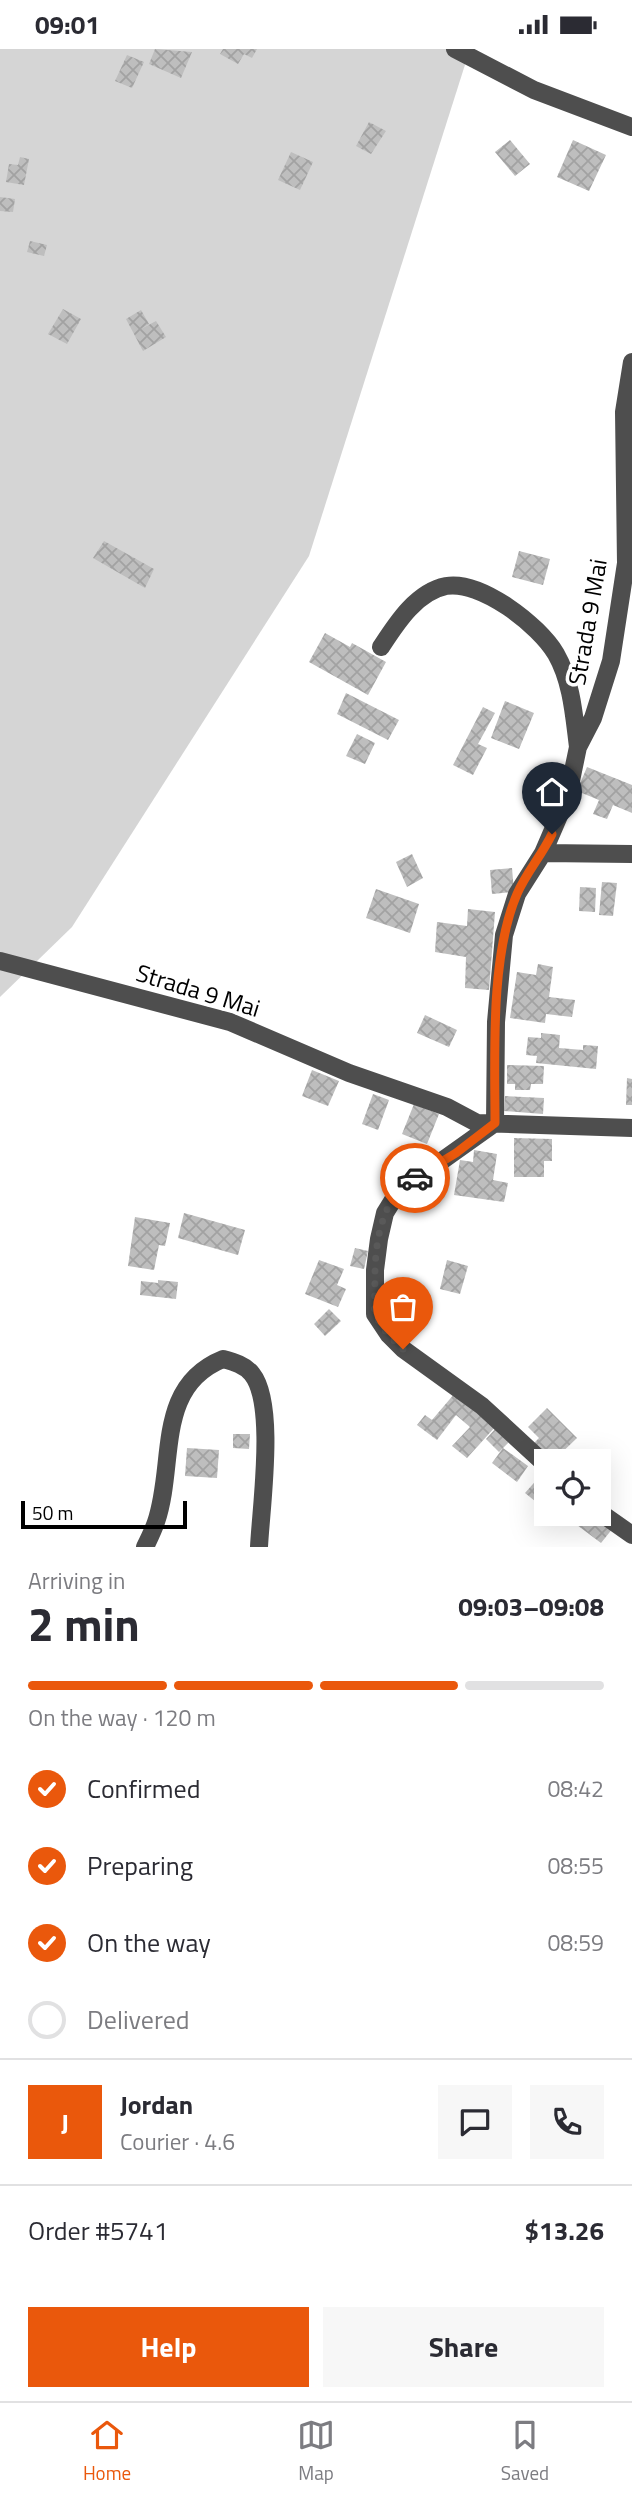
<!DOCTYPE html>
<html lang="en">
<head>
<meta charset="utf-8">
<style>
	body { margin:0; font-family:"Titillium Web",sans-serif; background:#f7f7f7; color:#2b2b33; height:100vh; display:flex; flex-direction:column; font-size:26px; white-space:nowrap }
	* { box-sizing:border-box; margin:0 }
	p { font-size:23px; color:#7c7c81 }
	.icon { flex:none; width:38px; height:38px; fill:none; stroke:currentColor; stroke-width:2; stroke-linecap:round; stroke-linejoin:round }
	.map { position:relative; height:1498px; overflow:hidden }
	.drawer { display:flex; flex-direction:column; background:#fff; flex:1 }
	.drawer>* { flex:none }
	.buttons { position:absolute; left:534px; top:1400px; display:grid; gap:14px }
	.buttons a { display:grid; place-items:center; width:77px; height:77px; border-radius:0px; background:#fff; box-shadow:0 7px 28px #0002; font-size:35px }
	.scale { position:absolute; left:21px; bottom:18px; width:166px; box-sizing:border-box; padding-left:7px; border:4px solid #000; border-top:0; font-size:19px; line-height:24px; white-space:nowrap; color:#000; -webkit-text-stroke:5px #fff; paint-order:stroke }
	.pin { position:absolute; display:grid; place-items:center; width:60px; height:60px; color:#fff; margin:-72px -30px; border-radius:50% 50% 50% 0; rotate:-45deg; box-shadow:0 0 7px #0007 }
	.pin .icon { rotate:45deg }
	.courier { position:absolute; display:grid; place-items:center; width:70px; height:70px; margin:-35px; border:5px solid #ea580c; border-radius:50%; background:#fff; color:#222; box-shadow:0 2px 9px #0007 }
	.headline em { font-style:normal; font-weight:700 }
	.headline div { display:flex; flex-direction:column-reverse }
	.headline { display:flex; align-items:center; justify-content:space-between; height:119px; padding:0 28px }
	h1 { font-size:46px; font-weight:700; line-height:52px }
	.bar { display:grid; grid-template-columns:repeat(4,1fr); gap:10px 7px; align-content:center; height:84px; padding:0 28px }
	.bar i { height:9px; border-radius:5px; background:#e1e1e2 }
	.bar .on { background:#ea580c }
	.bar p { grid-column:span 4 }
	.line { display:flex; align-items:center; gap:18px; padding:0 28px; border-top:2px solid #e1e1e2 }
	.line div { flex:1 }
	.round { display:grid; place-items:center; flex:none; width:74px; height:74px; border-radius:0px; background:#f7f7f7 }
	ol { padding:0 28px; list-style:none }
	li { display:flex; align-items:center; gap:21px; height:77px }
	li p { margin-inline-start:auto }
	li .icon { padding:7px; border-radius:50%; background:#ea580c; color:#fff; stroke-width:4 }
	li:last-child { color:#7c7c81 }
	li i { width:38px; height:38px; border:4px solid #e1e1e2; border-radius:50% }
	.cta { display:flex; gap:14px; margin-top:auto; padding:14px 28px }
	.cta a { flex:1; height:80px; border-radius:0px; background:#ea580c; color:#fff; font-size:28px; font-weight:700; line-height:80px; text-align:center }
	.cta a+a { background:#f7f7f7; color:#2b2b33 }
	.status { display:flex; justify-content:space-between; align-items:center; height:49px; padding:0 35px; background:#fff; direction:ltr }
	.status svg { height:19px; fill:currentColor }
	.tabs { display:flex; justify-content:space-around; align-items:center; height:98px; border-top:2px solid #e1e1e2; background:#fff; font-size:19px; color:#7c7c81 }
	.tabs a { display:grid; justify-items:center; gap:4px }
	.tabs .on { color:#ea580c }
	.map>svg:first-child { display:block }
	.grass { fill:#d5d5d5 }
	.building { fill:url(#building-cross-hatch) }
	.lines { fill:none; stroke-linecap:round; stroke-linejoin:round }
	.minor { stroke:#4e4e4e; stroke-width:18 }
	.done { stroke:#595959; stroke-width:7; stroke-dasharray:0 12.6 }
	.route { stroke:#ea580c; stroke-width:9 }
	.labels { text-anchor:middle; stroke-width:7; stroke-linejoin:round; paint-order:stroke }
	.street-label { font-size:24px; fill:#000; stroke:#fff }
</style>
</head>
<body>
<div class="status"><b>09:01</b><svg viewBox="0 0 49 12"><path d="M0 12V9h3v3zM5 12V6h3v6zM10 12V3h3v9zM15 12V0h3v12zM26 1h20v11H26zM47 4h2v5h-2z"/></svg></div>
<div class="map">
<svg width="632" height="1498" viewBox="0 0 632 1498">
	<defs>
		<pattern id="building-cross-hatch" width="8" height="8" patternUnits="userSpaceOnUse" patternTransform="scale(1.75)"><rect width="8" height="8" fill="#bebebe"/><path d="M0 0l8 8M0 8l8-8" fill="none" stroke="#a2a2a2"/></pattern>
	</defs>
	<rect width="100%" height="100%" fill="#fff"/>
	<path class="grass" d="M 0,0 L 470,0 L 309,507 L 72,878 L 0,948 Z"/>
	<path class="building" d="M 155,0 L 192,3 L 181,29 L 149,15 Z
		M 223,0 L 257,0 L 252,9 L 244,5 L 238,15 L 220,5 Z
		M 127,6 L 144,13 L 132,39 L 115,32 Z
		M 369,73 L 386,82 L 371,105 L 356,97 Z
		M 510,91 L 530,115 L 515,127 L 495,103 Z
		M 573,91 L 606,106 L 589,142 L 557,128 Z
		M 291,103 L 313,113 L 300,141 L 278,131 Z
		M 20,108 L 29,110 L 24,136 L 6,133 L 9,115 L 18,116 Z
		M 0,148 L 15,150 L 13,163 L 0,162 Z
		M 30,192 L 47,196 L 44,207 L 27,203 Z
		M 63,260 L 81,270 L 67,295 L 48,285 Z
		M 141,261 L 149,275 L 139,281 L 156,272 L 166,288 L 143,302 L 126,270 Z
		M 104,492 L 154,520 L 145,539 L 93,509 Z
		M 519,502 L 550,510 L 543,536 L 512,528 Z
		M 325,584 L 350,598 L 352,594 L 386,613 L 368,646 L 309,613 Z
		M 346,644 L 399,671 L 388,691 L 337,665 Z
		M 505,652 L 534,664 L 519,700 L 491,689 Z
		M 483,658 L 495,664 L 478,695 L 487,699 L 473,726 L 453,716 Z
		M 357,685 L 375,694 L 365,715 L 346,707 Z
		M 587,718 L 632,736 L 632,764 L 613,756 L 607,770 L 593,765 L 599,751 L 577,742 Z
		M 412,805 L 423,829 L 407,838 L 396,813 Z
		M 512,819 L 514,843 L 492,845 L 490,821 Z
		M 602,833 L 617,834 L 613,867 L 599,866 Z
		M 580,838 L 596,839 L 595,863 L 579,862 Z
		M 376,840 L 419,855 L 410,884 L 366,869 Z
		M 468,860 L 495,863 L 489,941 L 465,939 L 466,908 L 435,903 L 437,873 L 467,877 Z
		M 538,915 L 553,918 L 549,948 L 575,951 L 572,968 L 546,965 L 545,974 L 510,969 L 517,923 L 536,926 Z
		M 425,966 L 457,981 L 449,998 L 417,984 Z
		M 541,984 L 560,986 L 559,999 L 583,1001 L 583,996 L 598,997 L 596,1020 L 536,1014 L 537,1007 L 526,1006 L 528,988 L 541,989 Z
		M 507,1016 L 544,1017 L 543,1035 L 531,1035 L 530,1041 L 515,1041 L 515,1035 L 507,1035 Z
		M 312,1021 L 339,1032 L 328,1057 L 302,1047 Z
		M 627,1029 L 632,1030 L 632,1056 L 626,1056 Z
		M 373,1045 L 389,1051 L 378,1081 L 362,1075 Z
		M 505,1047 L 544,1049 L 543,1065 L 504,1062 Z
		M 414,1055 L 439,1065 L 427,1095 L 402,1085 Z
		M 514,1089 L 552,1090 L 552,1112 L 544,1112 L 544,1128 L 514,1128 Z
		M 474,1101 L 497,1105 L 493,1131 L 508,1134 L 504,1153 L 454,1146 L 460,1111 L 473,1113 Z
		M 184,1164 L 245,1181 L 238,1206 L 178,1189 Z
		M 135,1168 L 170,1174 L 165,1197 L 159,1196 L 154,1221 L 128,1217 Z
		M 355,1199 L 368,1202 L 364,1220 L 350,1217 Z
		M 319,1211 L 344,1220 L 337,1236 L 346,1240 L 338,1258 L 305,1245 Z
		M 447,1211 L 468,1217 L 460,1245 L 440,1240 Z
		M 158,1231 L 178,1233 L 176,1250 L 140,1246 L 141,1232 L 158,1234 Z
		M 329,1260 L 341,1272 L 325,1287 L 314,1275 Z
		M 455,1344 L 496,1377 L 467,1409 L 452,1397 L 470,1378 L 456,1366 L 437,1391 L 417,1376 L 425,1366 L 432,1371 Z
		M 547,1359 L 577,1389 L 553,1412 L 534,1394 L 539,1389 L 528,1378 Z
		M 497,1378 L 511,1391 L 499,1403 L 486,1390 Z
		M 233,1385 L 250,1385 L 249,1400 L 233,1399 Z
		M 187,1399 L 219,1401 L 217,1429 L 185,1427 Z
		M 503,1399 L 528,1417 L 517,1433 L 492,1414 Z
		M 540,1427 L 546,1432 L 546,1461 L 525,1444 Z
		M 586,1465 L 593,1465 L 613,1479 L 601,1494 L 577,1476 Z"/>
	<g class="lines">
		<path class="minor" d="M 455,0 L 534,41 L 632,78
			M 381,598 C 396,575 416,543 446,537 C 481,531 539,576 556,605 C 572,633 574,667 578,698
			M 543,804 L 632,805
			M 0,912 L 230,973 L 349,1024 L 447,1058 L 477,1074 L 632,1079
			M 546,1416 L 482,1357 L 403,1300 L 389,1286 L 375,1265 L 375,1221 L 379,1190 L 385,1164 L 398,1143 L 495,1074 L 496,973 L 504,886 L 517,845 L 543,804 L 568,746 L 578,698 L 593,669 L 611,612 L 626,514 L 624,363 L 632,313
			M 598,1462 L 632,1486
			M 145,1498 C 149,1490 153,1482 156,1473 C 176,1415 154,1338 223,1310 C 234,1313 245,1316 252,1325 C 276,1355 261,1457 259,1498"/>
	</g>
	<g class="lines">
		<path class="done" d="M 403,1300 C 393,1291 382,1280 376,1267 C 373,1260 375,1248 375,1240 C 374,1203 378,1149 415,1129"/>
		<path class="route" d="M 415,1129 L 456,1104 L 495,1074 C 495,1006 490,908 517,845 C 526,824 542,806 552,785"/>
	</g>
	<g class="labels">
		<g class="street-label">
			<text transform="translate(588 573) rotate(-80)" y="8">Strada 9 Mai</text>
			<text transform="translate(198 942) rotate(17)" y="8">Strada 9 Mai</text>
		</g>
	</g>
</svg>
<div class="buttons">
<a><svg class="icon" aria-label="locate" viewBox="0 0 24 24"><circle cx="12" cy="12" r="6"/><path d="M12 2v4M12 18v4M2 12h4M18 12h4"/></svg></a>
</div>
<div class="scale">50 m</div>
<div class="pin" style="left:403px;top:1300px;background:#ea580c"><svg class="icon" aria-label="bag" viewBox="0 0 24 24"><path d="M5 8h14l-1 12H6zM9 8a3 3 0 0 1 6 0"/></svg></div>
<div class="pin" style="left:552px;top:785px;background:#1f2937"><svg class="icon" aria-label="home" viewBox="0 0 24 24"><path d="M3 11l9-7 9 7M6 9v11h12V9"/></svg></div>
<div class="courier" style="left:415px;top:1129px"><svg class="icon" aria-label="car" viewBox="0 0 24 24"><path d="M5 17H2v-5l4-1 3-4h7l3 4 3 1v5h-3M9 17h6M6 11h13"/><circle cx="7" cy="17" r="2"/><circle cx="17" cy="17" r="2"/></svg></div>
</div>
<section class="drawer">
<div class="headline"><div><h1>2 min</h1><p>Arriving in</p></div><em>09:03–09:08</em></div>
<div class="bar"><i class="on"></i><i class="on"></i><i class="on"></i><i></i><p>On the way · 120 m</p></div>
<ol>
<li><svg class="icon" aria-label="check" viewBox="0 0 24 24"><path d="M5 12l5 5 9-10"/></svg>Confirmed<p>08:42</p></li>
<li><svg class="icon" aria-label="check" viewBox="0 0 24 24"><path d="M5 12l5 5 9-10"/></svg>Preparing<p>08:55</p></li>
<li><svg class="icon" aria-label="check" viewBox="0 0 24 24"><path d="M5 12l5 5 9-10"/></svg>On the way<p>08:59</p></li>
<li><i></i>Delivered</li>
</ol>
<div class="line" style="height:126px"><b class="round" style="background:#ea580c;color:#fff">J</b><div><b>Jordan</b><p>Courier · 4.6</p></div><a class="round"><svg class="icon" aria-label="chat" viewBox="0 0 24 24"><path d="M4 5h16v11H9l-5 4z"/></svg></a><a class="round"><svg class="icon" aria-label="phone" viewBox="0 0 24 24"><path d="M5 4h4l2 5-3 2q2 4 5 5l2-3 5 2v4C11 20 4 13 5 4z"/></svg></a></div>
<div class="line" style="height:91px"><div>Order #5741</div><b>$13.26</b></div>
<div class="cta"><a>Help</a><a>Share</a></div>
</section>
<nav class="tabs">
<a class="on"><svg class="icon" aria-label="home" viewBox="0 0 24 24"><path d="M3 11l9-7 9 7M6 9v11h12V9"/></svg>Home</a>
<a><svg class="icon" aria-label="map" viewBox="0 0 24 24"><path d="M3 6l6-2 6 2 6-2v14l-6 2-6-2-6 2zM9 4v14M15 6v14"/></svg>Map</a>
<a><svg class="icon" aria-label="saved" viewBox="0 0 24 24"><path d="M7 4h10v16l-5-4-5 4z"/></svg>Saved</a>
</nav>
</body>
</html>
